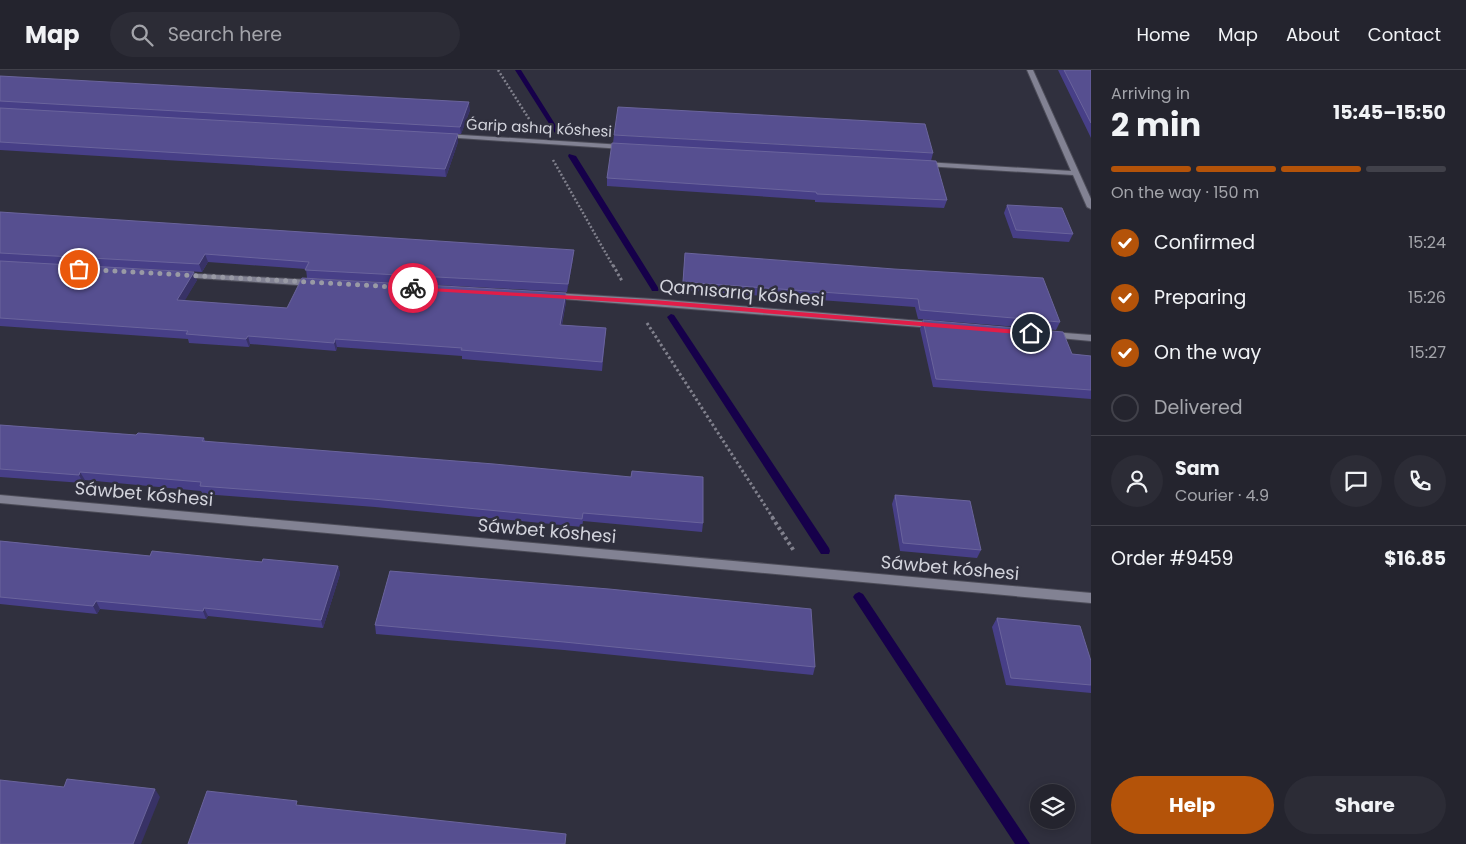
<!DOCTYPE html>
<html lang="en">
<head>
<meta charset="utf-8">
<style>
	body { margin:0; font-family:Poppins,sans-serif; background:#2c2c36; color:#f1f3f6; height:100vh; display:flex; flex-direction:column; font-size:19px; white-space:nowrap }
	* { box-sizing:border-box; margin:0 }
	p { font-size:16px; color:#a3a4aa }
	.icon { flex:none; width:28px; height:28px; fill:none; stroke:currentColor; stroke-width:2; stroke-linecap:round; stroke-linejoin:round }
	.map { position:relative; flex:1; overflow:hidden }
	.panel { display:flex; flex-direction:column; background:#24242e; width:375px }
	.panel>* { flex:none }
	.controls { position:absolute; left:1030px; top:714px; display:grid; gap:10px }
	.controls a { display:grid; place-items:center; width:45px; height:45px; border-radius:50%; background:#24242e; box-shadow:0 2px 12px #0003,0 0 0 1px #41414a; font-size:25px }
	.pin { position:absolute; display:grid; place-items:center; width:42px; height:42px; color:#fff; margin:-21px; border:2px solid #fff; border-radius:50%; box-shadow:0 1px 5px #0007 }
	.courier { position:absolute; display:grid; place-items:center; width:50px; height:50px; margin:-25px; border:4px solid #e11d48; border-radius:50%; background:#fff; color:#222; box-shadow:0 1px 6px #0007 }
	.headline em { font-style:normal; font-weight:700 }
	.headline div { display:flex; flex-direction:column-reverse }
	.headline { display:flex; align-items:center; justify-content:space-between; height:85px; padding:0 20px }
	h1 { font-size:32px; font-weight:700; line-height:38px }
	.bar { display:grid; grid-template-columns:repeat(4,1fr); gap:8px 5px; align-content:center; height:60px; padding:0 20px }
	.bar i { height:6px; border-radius:4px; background:#41414a }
	.bar .on { background:#b45309 }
	.bar p { grid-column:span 4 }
	.line { display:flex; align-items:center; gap:12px; padding:0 20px; border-top:1px solid #41414a }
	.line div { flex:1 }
	.round { display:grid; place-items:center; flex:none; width:52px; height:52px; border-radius:26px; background:#2c2c36 }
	ol { padding:0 20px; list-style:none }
	li { display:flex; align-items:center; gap:15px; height:55px }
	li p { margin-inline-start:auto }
	li .icon { padding:5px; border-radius:50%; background:#b45309; color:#fff; stroke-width:4 }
	li:last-child { color:#a3a4aa }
	li i { width:28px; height:28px; border:2px solid #41414a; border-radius:50% }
	.action { display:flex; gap:10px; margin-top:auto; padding:10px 20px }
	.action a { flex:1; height:58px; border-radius:30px; background:#b45309; color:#fff; font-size:20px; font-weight:700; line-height:58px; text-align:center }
	.action a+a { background:#2c2c36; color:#f1f3f6 }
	header { display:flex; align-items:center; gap:30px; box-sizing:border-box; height:70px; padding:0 25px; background:#24242e; border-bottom:1px solid #41414a }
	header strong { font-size:24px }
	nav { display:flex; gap:28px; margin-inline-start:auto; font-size:18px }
	.search { width:350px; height:45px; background:#2c2c36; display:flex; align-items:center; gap:12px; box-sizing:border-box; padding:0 18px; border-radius:28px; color:#a3a4aa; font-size:19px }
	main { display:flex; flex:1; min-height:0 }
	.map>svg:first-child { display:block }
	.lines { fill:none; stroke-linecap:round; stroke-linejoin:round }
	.stream { fill:#16004a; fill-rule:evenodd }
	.minor-casing { stroke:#4c4c58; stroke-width:2 }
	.path-far2 { stroke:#81818d; stroke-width:2.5; stroke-dasharray:2 2; stroke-linecap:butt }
	.path-far1 { stroke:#81818d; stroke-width:3; stroke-dasharray:2.5 2.5; stroke-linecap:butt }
	.path { stroke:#81818d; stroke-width:4; stroke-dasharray:3 3; stroke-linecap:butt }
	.minor { fill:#828293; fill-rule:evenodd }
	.wall { fill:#473f87 }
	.shaded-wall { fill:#383266 }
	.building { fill:#564f90; stroke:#6a649c }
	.route { fill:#e11d48 }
	.done { stroke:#999aa5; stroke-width:5; stroke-dasharray:0 9 }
	.labels { text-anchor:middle; stroke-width:5; stroke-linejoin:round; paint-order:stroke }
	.far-street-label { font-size:15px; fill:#d2d3dc; stroke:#30303e }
	.street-label { font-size:18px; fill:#d2d3dc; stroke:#30303e }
</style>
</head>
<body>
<header>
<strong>Map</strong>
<div class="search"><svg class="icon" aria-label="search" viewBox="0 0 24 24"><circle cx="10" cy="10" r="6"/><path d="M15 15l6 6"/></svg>Search here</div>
<nav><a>Home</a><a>Map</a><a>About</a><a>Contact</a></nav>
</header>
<main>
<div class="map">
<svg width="1091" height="774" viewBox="0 0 1091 774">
	<rect width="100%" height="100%" fill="#30303e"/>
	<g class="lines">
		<path class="stream" d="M 515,0 L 521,0 L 560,62 L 559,63 L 555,63 Z
			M 569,84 L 576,86 L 659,219 L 658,221 L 652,221 L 651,219 L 568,86 Z
			M 671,244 L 674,245 L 829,478 L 830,481 L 829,484 L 821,484 L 667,247 Z
			M 859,522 L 863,524 L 1030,774 L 1015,774 L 855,530 L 853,527 L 855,524 Z"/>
		<g class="minor-casing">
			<path id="minor" d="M 1027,0 L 1033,0 L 1091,129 L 1091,139 L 1087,137 L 1073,105 L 925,96 L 921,94 L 925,92 L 1071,101 Z
				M 446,64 L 623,75 L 627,77 L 623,79 L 444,67 L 444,65 Z
				M 179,203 L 312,210 L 316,213 L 312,216 L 182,207 L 179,207 Z
				M 554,223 L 653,229 L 933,252 L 937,255 L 933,258 L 551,228 L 551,224 Z
				M 1052,262 L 1091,265 L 1091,271 L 1049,267 L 1048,265 Z
				M 0,425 L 1091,523 L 1091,533 L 0,433 Z"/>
		</g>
		<path class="path-far2" d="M 498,0 L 531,52
			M 553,90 L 613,196"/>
		<path class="path-far1" d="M 613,195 L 622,211
			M 647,253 L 773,448"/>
		<path class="path" d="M 772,447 L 794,481"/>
		<use href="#minor" class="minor"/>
	</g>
	<path class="wall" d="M 1058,0 L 1091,0 L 1091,68 Z
		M 0,6 L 470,40 L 461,64 L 458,64 L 458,72 L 446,107 L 0,80 Z
		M 614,65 L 933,83 L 931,91 L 947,130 L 944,138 L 815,132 L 815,130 L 607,116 L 607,108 L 613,73 Z
		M 1007,135 L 1073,164 L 1069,172 L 1013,168 L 1004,143 Z
		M 0,142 L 573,189 L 567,222 L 307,208 L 306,199 L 208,192 L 202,202 L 128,198 L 197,210 L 184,231 L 287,238 L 566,232 L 562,255 L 606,258 L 602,301 L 462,289 L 462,286 L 337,277 L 336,281 L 250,274 L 249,277 L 189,273 L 188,269 L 0,256 Z
		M 685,183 L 1060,252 L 1056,260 L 918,249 L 915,237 L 682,220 Z
		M 923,250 L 1072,284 L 1091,286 L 1091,329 L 933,317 L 920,259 Z
		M 0,355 L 136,365 L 204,368 L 205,371 L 703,453 L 702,462 L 583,451 L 582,457 L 375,437 L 203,424 L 201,421 L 85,410 L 83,413 L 0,407 Z
		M 895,425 L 981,480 L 977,488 L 900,481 L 892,434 Z
		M 0,471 L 150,486 L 338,496 L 340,504 L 323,558 L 208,546 L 206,549 L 100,539 L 97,544 L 0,534 Z
		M 390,501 L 815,597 L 813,605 L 564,580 L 376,564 L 375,555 Z
		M 997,548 L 1091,591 L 1091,623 L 1006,615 L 992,557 Z"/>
	<path class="shaded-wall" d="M 469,32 L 470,40 L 461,64 L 460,57 Z
		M 458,64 L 458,72 L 446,107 L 445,99 Z
		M 574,180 L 573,189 L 567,222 L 568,214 Z
		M 205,184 L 208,192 L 202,202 L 199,194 Z
		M 194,202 L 197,210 L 180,239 L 177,230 Z
		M 566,223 L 566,232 L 560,263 L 560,255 Z
		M 248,266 L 250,274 L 249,277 L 246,269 Z
		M 335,269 L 337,277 L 336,281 L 334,273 Z
		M 80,402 L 85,410 L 83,413 L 79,405 Z
		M 338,496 L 340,504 L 323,558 L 321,550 Z
		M 96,531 L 100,539 L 97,544 L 93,536 Z
		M 204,538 L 208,546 L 206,549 L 203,541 Z
		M 155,719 L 160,727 L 141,774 L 133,774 Z"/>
	<path class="building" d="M 1064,0 L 1091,0 L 1091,53 Z
		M 0,6 L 469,32 L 460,57 L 0,31 Z
		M 618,37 L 925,54 L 933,83 L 614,65 Z
		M 0,38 L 458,64 L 445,99 L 0,72 Z
		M 612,73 L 936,91 L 947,130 L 817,124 L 816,122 L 607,108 Z
		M 1007,135 L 1062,138 L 1073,164 L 1016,160 Z
		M 0,142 L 574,180 L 568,214 L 305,200 L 309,192 L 205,184 L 199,194 L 0,183 Z
		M 685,183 L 894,199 L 1043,208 L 1060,252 L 920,240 L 918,229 L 683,212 Z
		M 0,191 L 194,202 L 177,230 L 287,238 L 302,208 L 566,223 L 560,255 L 606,258 L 602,292 L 461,280 L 462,278 L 335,269 L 334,273 L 248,266 L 246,269 L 186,264 L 188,261 L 0,248 Z
		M 923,250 L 1063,262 L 1072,284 L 1091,286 L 1091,320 L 936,309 Z
		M 0,355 L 136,365 L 138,363 L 204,368 L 202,371 L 494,394 L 631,407 L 632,401 L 703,407 L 703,453 L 583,443 L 582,449 L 373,429 L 200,416 L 201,412 L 80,402 L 79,405 L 0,399 Z
		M 895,425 L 970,431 L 981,480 L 903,473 Z
		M 0,471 L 150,486 L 152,481 L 262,492 L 263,489 L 338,496 L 321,550 L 204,538 L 203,541 L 96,531 L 93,536 L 0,527 Z
		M 390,501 L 609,519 L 811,539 L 815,597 L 564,572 L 375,555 Z
		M 997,548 L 1080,556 L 1091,591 L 1091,615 L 1011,608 Z
		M 67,709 L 155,719 L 133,774 L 0,774 L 0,710 L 64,717 Z
		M 207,721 L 297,731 L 296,735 L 566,764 L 565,774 L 188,774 Z"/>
	<path class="route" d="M 410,217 L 653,230 L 1031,261 L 1035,263 L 1031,265 L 653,234 L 413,220 L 410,220 Z"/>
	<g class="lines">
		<path class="done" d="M 79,199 L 413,218"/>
	</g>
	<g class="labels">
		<g class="far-street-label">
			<text transform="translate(539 58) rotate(3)" y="5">Ǵarip ashıq kóshesi</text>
		</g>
		<g class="street-label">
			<text transform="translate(742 223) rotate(5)" y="6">Qamısarıq kóshesi</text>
			<text transform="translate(144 424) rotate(5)" y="6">Sáwbet kóshesi</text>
			<text transform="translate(547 461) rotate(5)" y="6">Sáwbet kóshesi</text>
			<text transform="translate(950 498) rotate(5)" y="6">Sáwbet kóshesi</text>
		</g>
	</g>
</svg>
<div class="controls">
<a><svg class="icon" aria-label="layers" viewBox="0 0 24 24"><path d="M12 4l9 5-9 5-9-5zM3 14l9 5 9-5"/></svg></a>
</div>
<div class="pin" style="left:79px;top:199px;background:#ea580c"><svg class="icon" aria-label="bag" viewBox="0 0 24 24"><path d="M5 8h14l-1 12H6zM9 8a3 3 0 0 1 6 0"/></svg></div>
<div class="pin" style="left:1031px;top:263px;background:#1f2937"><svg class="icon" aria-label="home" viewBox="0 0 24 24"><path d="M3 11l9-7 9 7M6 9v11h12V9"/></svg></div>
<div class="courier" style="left:413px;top:218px"><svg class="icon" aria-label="bike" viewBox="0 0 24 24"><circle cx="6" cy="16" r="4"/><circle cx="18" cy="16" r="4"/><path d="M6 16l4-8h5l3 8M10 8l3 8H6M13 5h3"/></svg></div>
</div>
<section class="panel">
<div class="headline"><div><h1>2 min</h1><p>Arriving in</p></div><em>15:45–15:50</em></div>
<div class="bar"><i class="on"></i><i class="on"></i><i class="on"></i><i></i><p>On the way · 150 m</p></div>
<ol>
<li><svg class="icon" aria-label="check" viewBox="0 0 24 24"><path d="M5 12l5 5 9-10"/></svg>Confirmed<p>15:24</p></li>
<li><svg class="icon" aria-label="check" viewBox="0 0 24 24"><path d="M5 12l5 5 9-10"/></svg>Preparing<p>15:26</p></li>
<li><svg class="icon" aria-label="check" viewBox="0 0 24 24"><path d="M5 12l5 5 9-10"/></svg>On the way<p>15:27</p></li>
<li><i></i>Delivered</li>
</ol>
<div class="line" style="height:90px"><a class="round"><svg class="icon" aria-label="person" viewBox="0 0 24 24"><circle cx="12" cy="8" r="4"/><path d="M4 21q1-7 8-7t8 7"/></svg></a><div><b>Sam</b><p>Courier · 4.9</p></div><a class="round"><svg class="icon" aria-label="chat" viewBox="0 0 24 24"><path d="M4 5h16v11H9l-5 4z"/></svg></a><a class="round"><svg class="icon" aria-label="phone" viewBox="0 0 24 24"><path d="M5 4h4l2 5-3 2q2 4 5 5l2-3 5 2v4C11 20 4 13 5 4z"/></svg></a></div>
<div class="line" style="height:65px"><div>Order #9459</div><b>$16.85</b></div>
<div class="action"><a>Help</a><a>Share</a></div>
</section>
</main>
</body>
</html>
